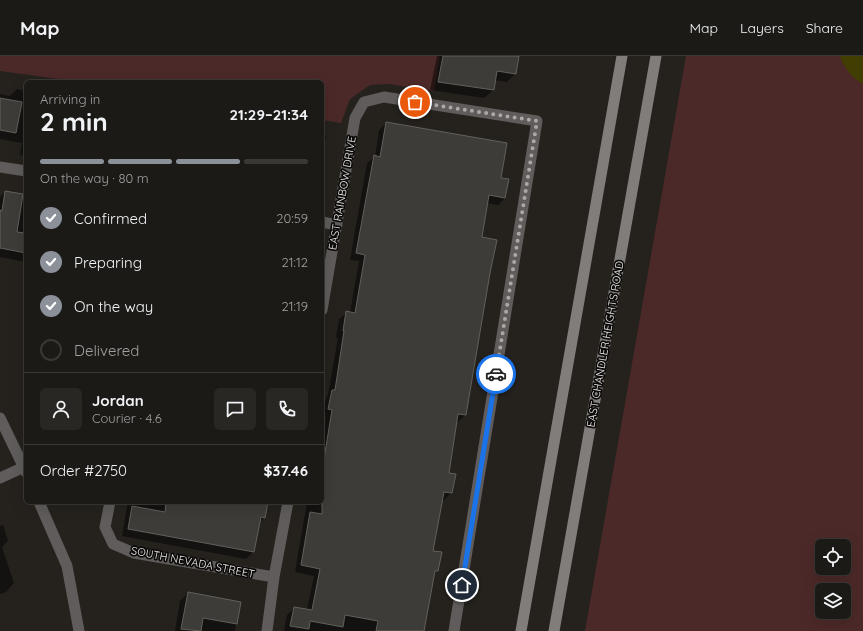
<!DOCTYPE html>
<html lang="en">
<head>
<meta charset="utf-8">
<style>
	body { margin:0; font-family:Quicksand,sans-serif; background:#292723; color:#f1f3f6; height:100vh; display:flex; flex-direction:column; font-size:15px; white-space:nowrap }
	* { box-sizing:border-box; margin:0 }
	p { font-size:13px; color:#a0a1a1 }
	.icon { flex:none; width:22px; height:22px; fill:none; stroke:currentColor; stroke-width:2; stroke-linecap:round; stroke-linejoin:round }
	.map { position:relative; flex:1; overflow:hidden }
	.details { position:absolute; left:24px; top:24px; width:300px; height:424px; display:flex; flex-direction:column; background:#1c1a16; border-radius:6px; box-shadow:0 4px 16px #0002,0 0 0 1px #3a3835 }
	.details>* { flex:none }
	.buttons { position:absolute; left:815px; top:483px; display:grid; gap:8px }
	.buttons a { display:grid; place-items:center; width:36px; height:36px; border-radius:6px; background:#1c1a16; box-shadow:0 4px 16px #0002,0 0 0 1px #3a3835; font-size:20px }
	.pin { position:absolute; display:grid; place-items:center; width:34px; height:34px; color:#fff; margin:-17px; border:2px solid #fff; border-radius:50%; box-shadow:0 1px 4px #0007 }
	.courier { position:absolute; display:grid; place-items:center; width:40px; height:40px; margin:-20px; border:3px solid #1a73e8; border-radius:50%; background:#fff; color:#222; box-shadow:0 1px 5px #0007 }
	.head em { font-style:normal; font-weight:800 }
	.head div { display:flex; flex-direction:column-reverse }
	.head { display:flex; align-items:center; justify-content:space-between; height:68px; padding:0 16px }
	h1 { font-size:26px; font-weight:800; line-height:30px }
	.bar { display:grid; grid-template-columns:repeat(4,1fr); gap:6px 4px; align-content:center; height:48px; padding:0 16px }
	.bar i { height:5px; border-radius:3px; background:#3a3835 }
	.bar .active { background:#8c9099 }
	.bar p { grid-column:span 4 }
	.line { display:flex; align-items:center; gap:10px; padding:0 16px; border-top:1px solid #3a3835 }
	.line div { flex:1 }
	.round { display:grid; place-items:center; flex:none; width:42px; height:42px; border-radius:6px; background:#292723 }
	ol { padding:0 16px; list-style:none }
	li { display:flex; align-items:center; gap:12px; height:44px }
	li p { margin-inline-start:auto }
	li .icon { padding:4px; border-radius:50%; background:#8c9099; color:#fff; stroke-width:4 }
	li:last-child { color:#a0a1a1 }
	li i { width:22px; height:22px; border:2px solid #3a3835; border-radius:50% }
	header { display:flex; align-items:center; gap:24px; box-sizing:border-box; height:56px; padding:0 20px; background:#1c1a16; border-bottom:1px solid #3a3835 }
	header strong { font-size:19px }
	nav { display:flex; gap:22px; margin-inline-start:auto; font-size:14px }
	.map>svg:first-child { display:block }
	.green { fill:#4b2928; fill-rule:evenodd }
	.water { fill:#423d00 }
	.shadow { fill:#0007 }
	.building { fill:#3e3c38; stroke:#62605b }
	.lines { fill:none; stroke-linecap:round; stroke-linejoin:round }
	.minor { stroke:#5f5c5b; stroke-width:11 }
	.secondary { stroke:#817d7b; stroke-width:11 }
	.done { stroke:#aba8a5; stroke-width:4; stroke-dasharray:0 7.2 }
	.route { stroke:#1a73e8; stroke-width:5 }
	.labels { text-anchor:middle; stroke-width:3.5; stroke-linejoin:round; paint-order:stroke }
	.street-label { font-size:11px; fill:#f3f0ee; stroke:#0d0b0a }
</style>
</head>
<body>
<header>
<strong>Map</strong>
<nav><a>Map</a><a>Layers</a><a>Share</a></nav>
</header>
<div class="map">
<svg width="863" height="575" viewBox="0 0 863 575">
	<rect width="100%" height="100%" fill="#25221e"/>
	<path class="green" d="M 0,0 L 440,0 L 434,35 L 389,28 L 370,29 L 350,43 L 341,67 L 322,64 L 322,26 L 81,26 L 0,15 Z
		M 686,0 L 863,0 L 863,575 L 585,575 ZM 822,490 L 844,490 L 844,512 L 822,512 ZM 822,534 L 844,534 L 844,556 L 822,556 Z"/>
	<path class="water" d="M 840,0 L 863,0 L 863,28 C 852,22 844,12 840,0 Z"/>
	<path class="shadow" d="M 437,0 L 518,0 L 515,18 L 507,26 L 494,24 L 493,34 L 484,42 L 430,34 Z
		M 17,33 L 26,35 L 26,100 L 20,99 L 22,87 L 0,83 L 0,38 L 10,40 Z
		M 386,67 L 500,122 L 505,142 L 498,149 L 487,147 L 481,182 L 489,217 L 465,359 L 458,366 L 456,365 L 448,418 L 455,419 L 451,437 L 444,444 L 441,443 L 432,495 L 437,515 L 433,519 L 424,575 L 284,575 L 287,559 L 294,552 L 307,554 L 314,520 L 295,516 L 307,446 L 322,446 L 322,383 L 326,361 L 322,360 L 326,342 L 328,339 L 338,282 L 336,281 L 339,263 L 346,257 L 350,257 L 359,205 L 350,204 L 367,107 L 375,101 L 379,74 Z
		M 322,79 L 326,80 L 322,106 Z
		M 5,136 L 26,144 L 26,206 L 0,201 L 0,141 Z
		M 128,446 L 267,446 L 264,462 L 258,467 L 253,496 L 246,503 L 122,480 Z
		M 3,469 L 8,485 L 2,491 L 14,527 L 6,536 L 0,538 L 0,470 Z
		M 188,537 L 240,546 L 235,575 L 175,575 L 180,545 Z"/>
	<path class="building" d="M 443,0 L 519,0 L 516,18 L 497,15 L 494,34 L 438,26 Z
		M 0,42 L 22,46 L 16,77 L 0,74 Z
		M 386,66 L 507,87 L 501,122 L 509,123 L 505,142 L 489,139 L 482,181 L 497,184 L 490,217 L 466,359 L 458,358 L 449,417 L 456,418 L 452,437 L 444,436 L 433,495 L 442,496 L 438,515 L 435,515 L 424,575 L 376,575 L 378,565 L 345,559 L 343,571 L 310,565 L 309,573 L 290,570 L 294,551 L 312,554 L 320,513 L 301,509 L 310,456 L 322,458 L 322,415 L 332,354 L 328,353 L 332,334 L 335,334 L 344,275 L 343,275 L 346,255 L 355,257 L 365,199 L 356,197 L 374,99 L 380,101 Z
		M 5,135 L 23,138 L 17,176 L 26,177 L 26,197 L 0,192 L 0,154 L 2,155 Z
		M 166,446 L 268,446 L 265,462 L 261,461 L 254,496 L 128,473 L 132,450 L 165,456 Z
		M 188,536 L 241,546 L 237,568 L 203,562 L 201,575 L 181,573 Z"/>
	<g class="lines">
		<path class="minor" d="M 0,111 L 26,115
			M 322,166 L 337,169
			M 322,254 L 355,62 L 364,46 L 384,41 L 537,65 L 454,575
			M 0,362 L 26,416
			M 0,422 L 24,411
			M 39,446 L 67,510 L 79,575
			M 110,446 L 105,471 L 113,488 L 134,497 L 274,521
			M 267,575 L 274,521 L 288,446"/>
		<path class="secondary" d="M 521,575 L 622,0
			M 554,575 L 656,0"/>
	</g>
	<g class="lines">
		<path class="done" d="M 415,46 L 537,65 L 496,318"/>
		<path class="route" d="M 462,529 L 496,318"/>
	</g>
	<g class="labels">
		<g class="street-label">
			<text transform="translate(342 137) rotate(-80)" y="4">EAST RAINBOW DRIVE</text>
			<text transform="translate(605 288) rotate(-80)" y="4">EAST CHANDLER HEIGHTS ROAD</text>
			<text transform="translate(193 506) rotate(11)" y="4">SOUTH NEVADA STREET</text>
		</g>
	</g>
</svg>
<div class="buttons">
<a><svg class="icon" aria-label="locate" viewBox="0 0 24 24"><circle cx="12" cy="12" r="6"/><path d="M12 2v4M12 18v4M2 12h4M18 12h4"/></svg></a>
<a><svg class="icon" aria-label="layers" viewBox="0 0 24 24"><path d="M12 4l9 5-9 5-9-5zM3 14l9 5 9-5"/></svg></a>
</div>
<div class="pin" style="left:415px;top:46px;background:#ea580c"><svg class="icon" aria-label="bag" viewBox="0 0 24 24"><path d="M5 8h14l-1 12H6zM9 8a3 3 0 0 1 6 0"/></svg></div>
<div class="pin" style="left:462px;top:529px;background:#1f2937"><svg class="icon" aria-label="home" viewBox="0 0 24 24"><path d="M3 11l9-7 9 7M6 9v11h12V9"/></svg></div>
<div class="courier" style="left:496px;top:318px"><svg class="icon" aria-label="car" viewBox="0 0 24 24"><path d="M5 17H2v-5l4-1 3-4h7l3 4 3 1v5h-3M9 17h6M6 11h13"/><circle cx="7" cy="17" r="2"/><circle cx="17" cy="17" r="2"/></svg></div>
<section class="details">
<div class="head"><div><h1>2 min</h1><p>Arriving in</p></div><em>21:29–21:34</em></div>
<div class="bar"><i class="active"></i><i class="active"></i><i class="active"></i><i></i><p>On the way · 80 m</p></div>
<ol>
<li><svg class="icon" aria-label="check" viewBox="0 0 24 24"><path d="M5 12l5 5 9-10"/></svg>Confirmed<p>20:59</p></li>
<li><svg class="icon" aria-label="check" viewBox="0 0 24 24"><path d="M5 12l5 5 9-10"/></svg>Preparing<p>21:12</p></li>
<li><svg class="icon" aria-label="check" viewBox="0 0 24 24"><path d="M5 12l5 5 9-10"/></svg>On the way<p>21:19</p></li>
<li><i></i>Delivered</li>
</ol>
<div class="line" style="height:72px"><a class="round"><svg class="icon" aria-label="person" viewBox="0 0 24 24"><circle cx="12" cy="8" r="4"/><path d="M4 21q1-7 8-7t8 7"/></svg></a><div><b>Jordan</b><p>Courier · 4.6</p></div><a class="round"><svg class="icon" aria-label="chat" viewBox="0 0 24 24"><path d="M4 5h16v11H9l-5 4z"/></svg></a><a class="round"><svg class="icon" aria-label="phone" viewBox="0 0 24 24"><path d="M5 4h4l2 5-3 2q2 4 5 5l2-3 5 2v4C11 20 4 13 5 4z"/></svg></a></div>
<div class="line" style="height:52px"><div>Order #2750</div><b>$37.46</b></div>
</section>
</div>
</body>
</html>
